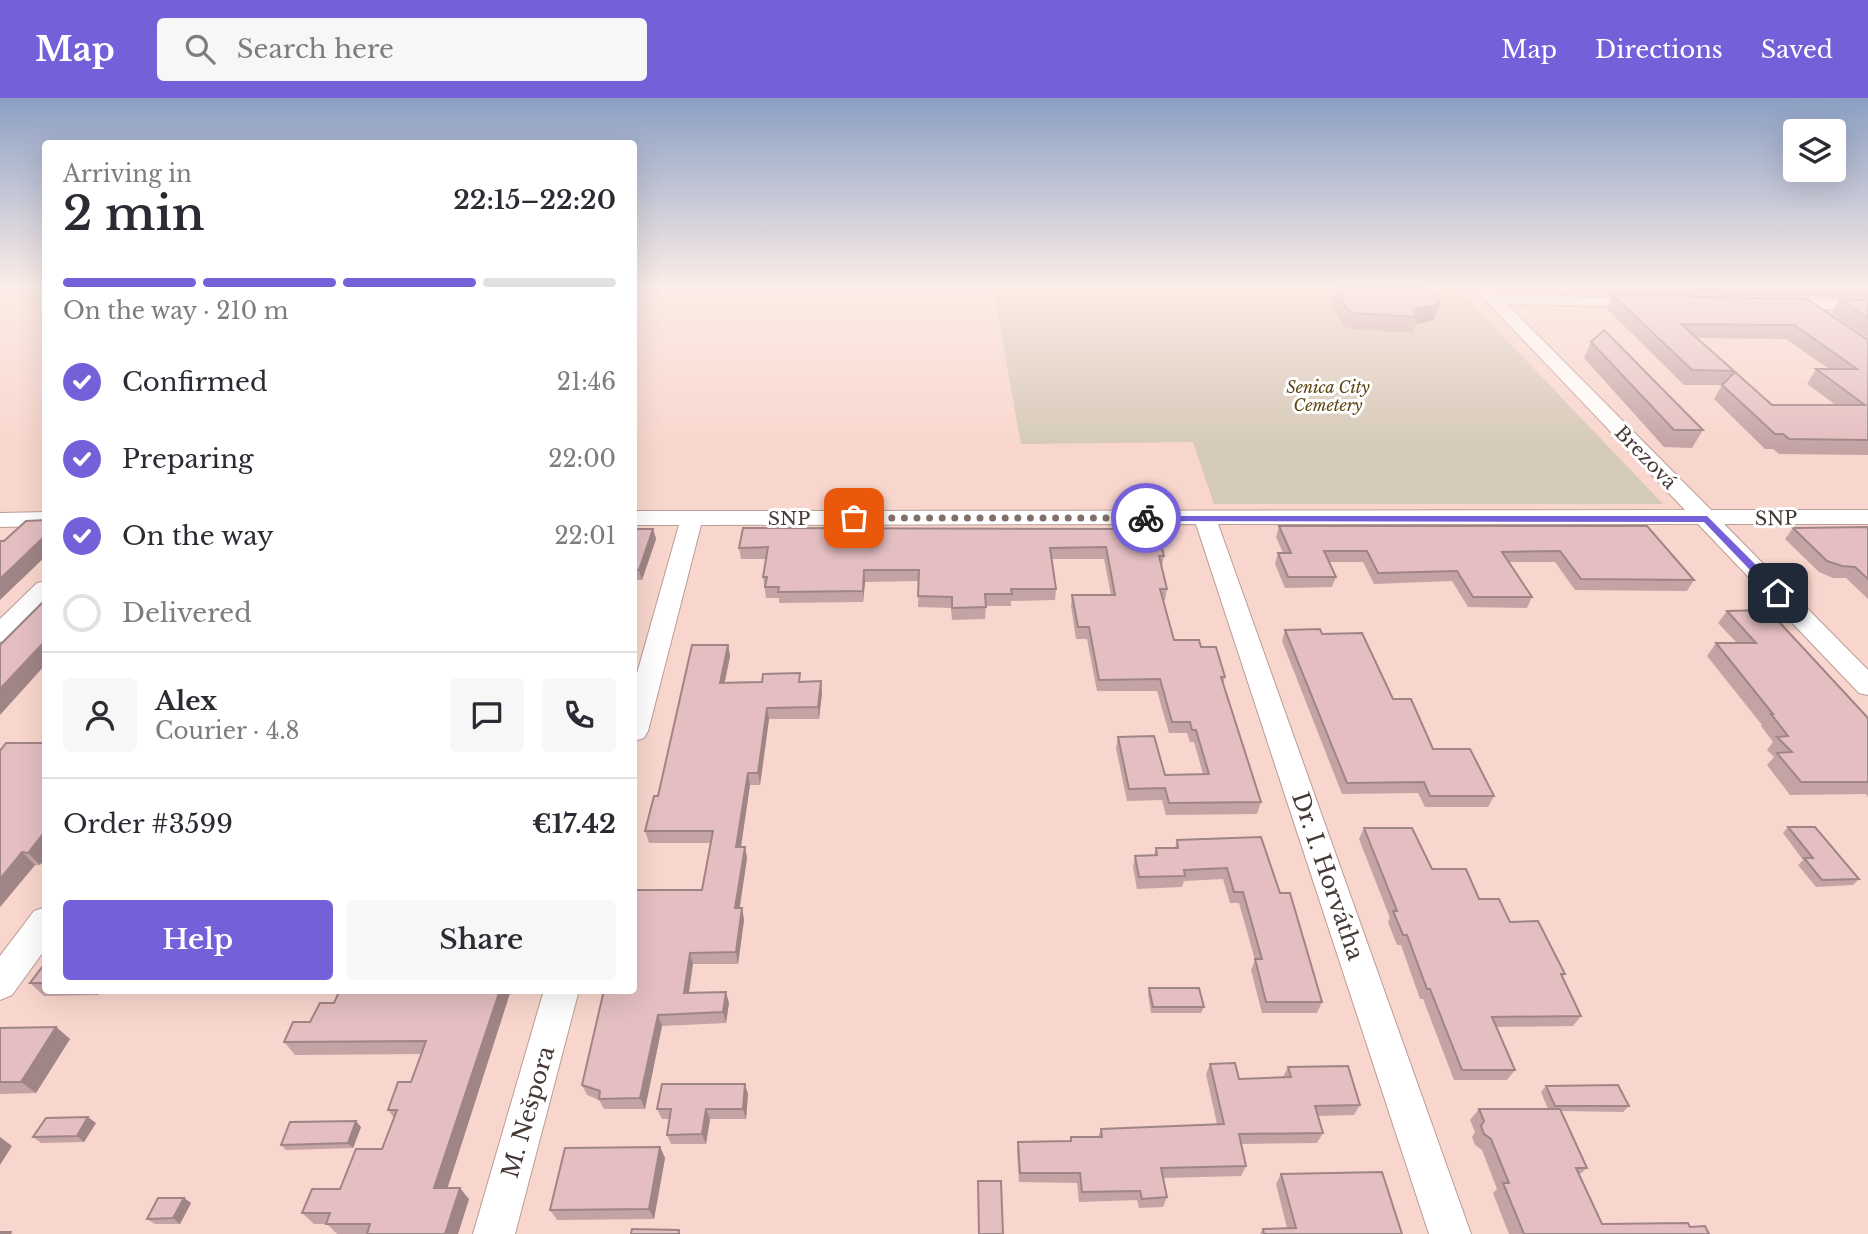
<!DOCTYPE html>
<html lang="en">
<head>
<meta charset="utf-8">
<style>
	body { margin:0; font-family:"Libre Baskerville",serif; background:#f7f7f7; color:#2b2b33; height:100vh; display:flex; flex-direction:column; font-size:26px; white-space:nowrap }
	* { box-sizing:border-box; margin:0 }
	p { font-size:23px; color:#7c7c81 }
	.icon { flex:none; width:38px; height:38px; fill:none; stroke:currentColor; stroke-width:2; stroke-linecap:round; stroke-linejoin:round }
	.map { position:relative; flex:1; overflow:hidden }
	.drawer { position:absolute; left:42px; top:42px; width:595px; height:854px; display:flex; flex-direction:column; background:#fff; border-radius:7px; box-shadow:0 7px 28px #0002 }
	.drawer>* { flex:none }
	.controls { position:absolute; left:1783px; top:21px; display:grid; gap:14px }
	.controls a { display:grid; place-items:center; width:63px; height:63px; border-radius:7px; background:#fff; box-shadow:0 7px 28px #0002; font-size:35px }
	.pin { position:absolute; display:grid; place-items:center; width:60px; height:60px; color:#fff; margin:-30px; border-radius:14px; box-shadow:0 4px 10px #0006 }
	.courier { position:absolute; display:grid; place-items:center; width:70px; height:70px; margin:-35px; border:5px solid #7560da; border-radius:50%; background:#fff; color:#222; box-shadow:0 2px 9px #0007 }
	.summary em { font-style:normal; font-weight:600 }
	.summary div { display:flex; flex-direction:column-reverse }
	.summary { display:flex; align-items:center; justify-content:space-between; height:119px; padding:0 21px }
	h1 { font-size:46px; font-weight:600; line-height:52px }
	.bar { display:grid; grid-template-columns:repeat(4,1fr); gap:10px 7px; align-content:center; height:84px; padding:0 21px }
	.bar i { height:9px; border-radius:5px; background:#e1e1e2 }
	.bar .current { background:#7560da }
	.bar p { grid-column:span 4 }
	.line { display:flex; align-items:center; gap:18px; padding:0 21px; border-top:2px solid #e1e1e2 }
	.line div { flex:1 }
	.round { display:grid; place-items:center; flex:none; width:74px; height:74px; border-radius:7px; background:#f7f7f7 }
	ol { padding:0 21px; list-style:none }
	li { display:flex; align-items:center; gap:21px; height:77px }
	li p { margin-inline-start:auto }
	li .icon { padding:7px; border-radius:50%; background:#7560da; color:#fff; stroke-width:4 }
	li:last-child { color:#7c7c81 }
	li i { width:38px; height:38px; border:4px solid #e1e1e2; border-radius:50% }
	.cta { display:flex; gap:14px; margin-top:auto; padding:14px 21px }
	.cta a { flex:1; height:80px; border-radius:7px; background:#7560da; color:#fff; font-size:28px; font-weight:600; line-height:80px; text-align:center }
	.cta a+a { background:#f7f7f7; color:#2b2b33 }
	header { display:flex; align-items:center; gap:42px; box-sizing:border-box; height:98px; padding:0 35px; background:#7560da; color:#fff }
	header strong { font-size:33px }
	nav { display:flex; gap:38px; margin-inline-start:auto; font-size:24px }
	.search { width:490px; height:63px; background:#f7f7f7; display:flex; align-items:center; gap:18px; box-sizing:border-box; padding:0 24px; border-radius:7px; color:#7c7c81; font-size:26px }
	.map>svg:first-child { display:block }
	.green { fill:#d5c9b7 }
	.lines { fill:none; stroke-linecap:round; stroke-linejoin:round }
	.street-casing { stroke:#bc9c94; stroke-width:2 }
	.street { fill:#fff; fill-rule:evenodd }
	.wall { fill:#c4a3a5; fill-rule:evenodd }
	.shaded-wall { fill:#a08586 }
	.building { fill:#e4bec0; stroke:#a08586; stroke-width:2 }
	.route { fill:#7560da }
	.done { stroke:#84706a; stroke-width:7; stroke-dasharray:0 12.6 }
	.labels { text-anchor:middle; stroke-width:6; stroke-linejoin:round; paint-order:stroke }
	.far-park-label { font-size:16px; font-style:italic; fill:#5d4311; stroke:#fff }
	.street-label { font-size:19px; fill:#463935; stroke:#fff }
	.near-street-label { font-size:23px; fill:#463935; stroke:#fff }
</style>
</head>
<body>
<header>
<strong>Map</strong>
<div class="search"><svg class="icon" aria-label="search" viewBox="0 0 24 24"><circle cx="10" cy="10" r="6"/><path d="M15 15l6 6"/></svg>Search here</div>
<nav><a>Map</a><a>Directions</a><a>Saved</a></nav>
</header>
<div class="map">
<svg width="1868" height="1136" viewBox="0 0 1868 1136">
	<rect width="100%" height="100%" fill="#f8d6cd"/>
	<path class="green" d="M 993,190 L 1457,190 L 1663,406 L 1214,406 L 1193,344 L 1021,346 Z"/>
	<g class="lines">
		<g class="street-casing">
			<path id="street" d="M 1474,190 L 1491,190 L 1497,196 L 1652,201 L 1654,204 L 1646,209 L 1507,206 L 1711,412 L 1868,412 L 1868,426 L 1724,426 L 1868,572 L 1868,597 L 1859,595 L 1698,426 L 1218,426 L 1471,1136 L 1429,1136 L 1196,426 L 701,427 L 648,633 L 644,640 L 634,643 L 634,586 L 679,427 L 634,427 L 634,413 L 1685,412 Z
				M 1782,201 L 1868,203 L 1868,213 L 1776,209 L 1774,206 L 1776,203 Z
				M 46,414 L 46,428 L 0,429 L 0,415 Z
				M 46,483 L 46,505 L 9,542 L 0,544 L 0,521 L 37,485 Z
				M 46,809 L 46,850 L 12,897 L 0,902 L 0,858 L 34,813 Z
				M 544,892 L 579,892 L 515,1136 L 473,1136 Z"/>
		</g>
		<use href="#street" class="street"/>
	</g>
	<path class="wall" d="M 1333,190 L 1428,190 L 1440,206 L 1434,222 L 1416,226 L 1413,235 L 1348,231 L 1343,228 L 1330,203 Z
		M 1579,190 L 1868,190 L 1868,200 L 1584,195 Z
		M 1613,197 L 1807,201 L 1868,242 L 1868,357 L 1779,356 L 1773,351 L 1765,351 L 1714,301 L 1722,287 L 1684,287 L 1607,211 ZM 1697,240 L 1786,241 L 1829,271 L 1816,271 L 1807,286 L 1836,307 L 1772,307 L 1731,278 L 1734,273 Z
		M 1839,201 L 1868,202 L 1868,240 L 1831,215 Z
		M 1591,244 L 1703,332 L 1692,350 L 1664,349 L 1584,260 Z
		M 1279,428 L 1647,428 L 1694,482 L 1687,493 L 1575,492 L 1555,464 L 1509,464 L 1532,499 L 1527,510 L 1468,509 L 1452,483 L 1374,486 L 1363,464 L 1329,464 L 1336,479 L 1332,489 L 1285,490 L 1275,466 L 1278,455 L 1283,455 L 1276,439 Z
		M 1868,429 L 1868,501 L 1846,480 L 1833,480 L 1819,474 L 1785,441 L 1793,430 Z
		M 634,431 L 653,431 L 656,441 L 642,482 L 634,482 Z
		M 1157,431 L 1164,458 L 1162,469 L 1167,491 L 1165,502 L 1163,502 L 1174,542 L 1201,549 L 1225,579 L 1223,586 L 1261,704 L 1257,716 L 1166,717 L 1162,702 L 1127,703 L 1116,650 L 1118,639 L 1165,677 L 1203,676 L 1194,644 L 1190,644 L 1187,635 L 1169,635 L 1157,593 L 1097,593 L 1087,541 L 1076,541 L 1071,508 L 1072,497 L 1111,497 L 1104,461 L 1052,461 L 1056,491 L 1055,502 L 1011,503 L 1011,508 L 986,508 L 985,521 L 952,522 L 951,510 L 918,509 L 919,483 L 865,484 L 863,504 L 779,505 L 779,500 L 766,500 L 763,479 L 766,461 L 741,461 L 739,450 Z
		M 1727,513 L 1868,620 L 1868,699 L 1866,696 L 1790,697 L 1767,667 L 1774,659 L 1767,652 L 1773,644 L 1761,628 L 1762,627 L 1707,558 L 1716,545 L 1737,545 L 1718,525 Z
		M 1285,532 L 1322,536 L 1393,601 L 1433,651 L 1494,698 L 1488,709 L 1425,709 L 1418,695 L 1342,696 L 1282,543 Z
		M 728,547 L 730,558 L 725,584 L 821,583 L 822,595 L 819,621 L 769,621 L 760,687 L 750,687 L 741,749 L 745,749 L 747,760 L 739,810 L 742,810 L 744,822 L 738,866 L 693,866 L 689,895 L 729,905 L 726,925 L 662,928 L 645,1011 L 604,1011 L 599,1002 L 587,997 L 582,987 L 634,892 L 702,792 L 711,745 L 649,745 L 645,733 L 658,698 Z
		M 0,653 L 40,767 L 35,767 L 0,809 Z
		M 1788,729 L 1859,781 L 1853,787 L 1816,789 L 1798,767 L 1803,762 L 1783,735 Z
		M 1364,730 L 1479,801 L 1510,824 L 1565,876 L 1562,879 L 1581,918 L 1573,928 L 1497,929 L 1515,972 L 1507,982 L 1454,982 L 1423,901 L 1420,901 L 1401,847 L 1397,847 L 1388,824 L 1390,820 L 1359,741 Z
		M 1177,742 L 1280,795 L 1322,904 L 1317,915 L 1262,915 L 1251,872 L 1255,862 L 1239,805 L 1230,805 L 1223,781 L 1184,783 L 1182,789 L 1137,791 L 1133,769 L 1135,758 L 1154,757 L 1156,750 L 1175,750 Z
		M 46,864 L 46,892 L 101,892 L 98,897 L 44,898 L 30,885 Z
		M 1149,890 L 1204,909 L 1201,915 L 1151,915 L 1148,896 Z
		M 511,892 L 447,1090 L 469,1101 L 458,1136 L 337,1136 L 327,1126 L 314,1126 L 302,1115 L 340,1091 L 382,1051 L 394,1020 L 388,1012 L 411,984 L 421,956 L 295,957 L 284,944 L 334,905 L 384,894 Z
		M 56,929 L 70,941 L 36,995 L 0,996 L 0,930 Z
		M 1210,966 L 1239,981 L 1283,979 L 1288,969 L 1360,1007 L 1354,1017 L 1318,1018 L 1323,1035 L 1317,1045 L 1241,1046 L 1246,1068 L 1241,1078 L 1163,1080 L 1167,1099 L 1163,1109 L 1139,1110 L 1137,1102 L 1079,1104 L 1077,1085 L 1019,1084 L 1017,1054 L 1018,1044 L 1070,1043 L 1071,1039 L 1098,1039 L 1101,1031 L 1217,1026 L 1206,976 Z
		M 1546,988 L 1629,1008 L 1623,1014 L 1561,1013 L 1587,1070 L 1579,1077 L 1602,1126 L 1690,1129 L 1709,1136 L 1509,1136 L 1493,1095 L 1497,1091 L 1482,1052 L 1475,1047 L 1472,1039 L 1475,1034 L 1470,1022 L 1479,1011 L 1548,1011 L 1541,994 Z
		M 748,996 L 746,1021 L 710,1021 L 706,1046 L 671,1046 L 667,1037 L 670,1021 L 662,1021 L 657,1011 Z
		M 96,1025 L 84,1044 L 41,1045 L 33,1039 Z
		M 361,1029 L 353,1050 L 286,1052 L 281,1047 Z
		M 660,1049 L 665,1060 L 654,1121 L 557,1122 L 550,1112 Z
		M 1281,1076 L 1402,1136 L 1260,1136 L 1263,1131 L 1287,1130 L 1276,1086 Z
		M 978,1083 L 1003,1136 L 978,1136 Z
		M 184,1100 L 191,1105 L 180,1126 L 155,1126 L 147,1121 Z"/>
	<path class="shaded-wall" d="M 1440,206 L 1434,222 L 1416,226 L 1418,219 L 1413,211 Z
		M 653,431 L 656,441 L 642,482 L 639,472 Z
		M 46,437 L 46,458 L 0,502 L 0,481 Z
		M 864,472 L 865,484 L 863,504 L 863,493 Z
		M 46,542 L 46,566 L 0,617 L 0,591 Z
		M 728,547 L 730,558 L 722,596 L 720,585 Z
		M 821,583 L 822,595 L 819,621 L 818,609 Z
		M 767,610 L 769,621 L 760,687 L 758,675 Z
		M 748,675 L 750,687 L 739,761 L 736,749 Z
		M 46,732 L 46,760 L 40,767 L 28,755 Z
		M 745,749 L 747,760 L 738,822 L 735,810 Z
		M 22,754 L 35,767 L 0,809 L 0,781 Z
		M 742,810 L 744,822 L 738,866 L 736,854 Z
		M 690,855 L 693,866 L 687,906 L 684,895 Z
		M 93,892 L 101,892 L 98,897 Z
		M 500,892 L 511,892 L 444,1101 L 434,1090 Z
		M 726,894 L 729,905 L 726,925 L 723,914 Z
		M 658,917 L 662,928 L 645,1011 L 640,1000 Z
		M 56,929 L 70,941 L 36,995 L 21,984 Z
		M 745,986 L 748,996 L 746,1021 L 743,1011 Z
		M 706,1011 L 710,1021 L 706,1046 L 702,1036 Z
		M 88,1019 L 96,1025 L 84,1044 L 77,1038 Z
		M 356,1023 L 361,1029 L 353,1050 L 348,1045 Z
		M 0,1039 L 12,1048 L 0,1067 Z
		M 660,1049 L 665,1060 L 654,1121 L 649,1111 Z
		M 460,1090 L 469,1101 L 458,1136 L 445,1136 Z
		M 184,1100 L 191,1105 L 180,1126 L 173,1120 Z"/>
	<path class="building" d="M 1335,190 L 1428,190 L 1440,206 L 1413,211 L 1418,219 L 1353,215 L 1348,212 Z
		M 1613,197 L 1807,201 L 1868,242 L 1868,342 L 1789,341 L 1783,336 L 1775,336 L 1722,287 L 1735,274 L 1772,307 L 1865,307 L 1816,271 L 1857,271 L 1794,227 L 1681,226 L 1734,273 L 1692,272 Z
		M 1839,201 L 1868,202 L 1868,220 Z
		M 1604,232 L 1703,332 L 1674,332 L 1591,244 Z
		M 46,422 L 46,437 L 0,481 L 0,443 L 4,443 L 26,423 Z
		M 1279,428 L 1647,428 L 1694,482 L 1581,481 L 1560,453 L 1502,454 L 1532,499 L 1473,499 L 1457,473 L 1378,475 L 1367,453 L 1324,453 L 1336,479 L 1288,479 L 1278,455 L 1291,455 Z
		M 1868,429 L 1868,481 L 1855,469 L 1842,468 L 1827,463 L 1793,430 Z
		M 743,430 L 1157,431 L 1164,458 L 1159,458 L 1167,491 L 1160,491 L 1174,542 L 1199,542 L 1201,549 L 1216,549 L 1225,579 L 1221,579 L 1261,704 L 1169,705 L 1165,690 L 1129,691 L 1118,639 L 1154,638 L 1165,677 L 1209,676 L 1196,632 L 1192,632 L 1190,624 L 1172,624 L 1160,581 L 1099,582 L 1089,529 L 1078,529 L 1072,497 L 1115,497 L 1106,449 L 1050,450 L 1056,491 L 1011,491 L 1012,496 L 985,496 L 986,509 L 952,510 L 952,499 L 918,498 L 919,472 L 864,472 L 863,493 L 778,494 L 779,489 L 765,489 L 767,479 L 763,479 L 768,449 L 739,450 Z
		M 634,431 L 653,431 L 639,472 L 634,472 Z
		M 46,501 L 46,542 L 0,591 L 0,547 Z
		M 1768,512 L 1868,620 L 1868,684 L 1801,684 L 1777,655 L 1792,654 L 1777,639 L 1788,638 L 1771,616 L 1773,616 L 1716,545 L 1756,545 L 1727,513 Z
		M 1320,531 L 1322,536 L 1362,535 L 1393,601 L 1411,601 L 1433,651 L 1470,651 L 1494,698 L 1430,698 L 1424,684 L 1347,685 L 1285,532 Z
		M 692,547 L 728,547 L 720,585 L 762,584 L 763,576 L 800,575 L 799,584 L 821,583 L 818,609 L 767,610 L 758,675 L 748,675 L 736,749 L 745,749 L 735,810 L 742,810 L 736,854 L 690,855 L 684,895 L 726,894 L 723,914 L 658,917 L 640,1000 L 599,1001 L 600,993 L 582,987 L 604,892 L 634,892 L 634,792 L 702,792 L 713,733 L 645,733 L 654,698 L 658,698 Z
		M 6,645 L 46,645 L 46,732 L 28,755 L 22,754 L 0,781 L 0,653 Z
		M 1788,729 L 1815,729 L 1859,781 L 1822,782 L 1804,760 L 1813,760 Z
		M 1364,730 L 1412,730 L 1432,771 L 1466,771 L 1479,801 L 1499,801 L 1510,824 L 1538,823 L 1565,876 L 1561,876 L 1581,918 L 1492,919 L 1515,972 L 1462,972 L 1430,891 L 1427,891 L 1407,837 L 1403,837 L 1393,813 L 1397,813 Z
		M 1261,739 L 1280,795 L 1290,795 L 1322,904 L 1266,904 L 1255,861 L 1262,861 L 1243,794 L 1234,794 L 1227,770 L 1184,772 L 1185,778 L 1139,779 L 1135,758 L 1157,757 L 1156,750 L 1178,750 L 1177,742 Z
		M 46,864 L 46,885 L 30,885 Z
		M 1149,890 L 1199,890 L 1204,909 L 1153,909 Z
		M 385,892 L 500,892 L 434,1090 L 460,1090 L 445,1136 L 367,1136 L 370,1126 L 326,1126 L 330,1115 L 302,1115 L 312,1091 L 340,1091 L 356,1051 L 382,1051 L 397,1012 L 388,1012 L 398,984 L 411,984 L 426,943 L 284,944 L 293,924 L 310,924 L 320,905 L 334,905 L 339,894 L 384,894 Z
		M 56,929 L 21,984 L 0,984 L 0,930 Z
		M 1235,965 L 1239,981 L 1291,979 L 1288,969 L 1348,968 L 1360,1007 L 1315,1008 L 1323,1035 L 1239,1036 L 1246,1068 L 1161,1070 L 1167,1099 L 1142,1101 L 1140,1093 L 1082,1094 L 1080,1075 L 1020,1075 L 1018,1044 L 1071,1043 L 1071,1039 L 1102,1039 L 1101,1031 L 1224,1026 L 1210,966 Z
		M 662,986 L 745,986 L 743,1011 L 706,1011 L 702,1036 L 667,1037 L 671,1011 L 657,1011 Z
		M 1618,987 L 1629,1008 L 1555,1008 L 1546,988 Z
		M 1479,1011 L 1560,1011 L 1587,1070 L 1576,1070 L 1602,1126 L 1688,1125 L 1690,1129 L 1705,1128 L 1709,1136 L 1524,1136 L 1503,1085 L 1509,1085 L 1491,1041 L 1484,1036 L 1481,1028 L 1484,1023 Z
		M 88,1019 L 77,1038 L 33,1039 L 46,1020 Z
		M 356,1023 L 348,1045 L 281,1047 L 290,1024 Z
		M 660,1049 L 649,1111 L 550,1112 L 565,1050 Z
		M 1382,1074 L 1402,1136 L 1264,1136 L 1263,1131 L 1296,1130 L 1281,1076 Z
		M 978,1083 L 1001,1083 L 1003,1136 L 979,1136 Z
		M 158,1100 L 184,1100 L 173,1120 L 147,1121 Z
		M 632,1131 L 679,1132 L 679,1136 L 631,1136 Z
		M 0,1134 L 11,1134 L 10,1136 L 0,1136 Z"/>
	<linearGradient id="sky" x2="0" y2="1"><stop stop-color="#8b9fc3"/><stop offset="0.54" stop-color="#fcede8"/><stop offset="1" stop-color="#fcede8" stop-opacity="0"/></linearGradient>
	<rect width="1868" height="349" fill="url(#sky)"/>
	<path class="route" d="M 1142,418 L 1707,418 L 1784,495 L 1775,498 L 1704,424 L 1146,423 L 1141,420 Z"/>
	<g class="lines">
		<path class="done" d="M 854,420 L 1146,420"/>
	</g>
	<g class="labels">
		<g class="far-park-label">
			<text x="1328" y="295">Senica City<tspan x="1328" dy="18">Cemetery</tspan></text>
		</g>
		<g class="street-label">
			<text transform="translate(1646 359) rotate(46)" y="7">Brezová</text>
			<text x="789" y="427">SNP</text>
			<text transform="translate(1776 420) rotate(-1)" y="7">SNP</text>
		</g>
		<g class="near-street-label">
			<text transform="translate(1328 778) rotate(71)" y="8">Dr. I. Horvátha</text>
			<text transform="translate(528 1014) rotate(-74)" y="8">M. Nešpora</text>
		</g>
	</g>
</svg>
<div class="controls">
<a><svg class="icon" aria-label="layers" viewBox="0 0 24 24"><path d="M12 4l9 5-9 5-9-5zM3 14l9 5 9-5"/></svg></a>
</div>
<div class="pin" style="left:854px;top:420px;background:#ea580c"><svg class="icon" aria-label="bag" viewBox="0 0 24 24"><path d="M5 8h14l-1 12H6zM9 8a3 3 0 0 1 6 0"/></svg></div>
<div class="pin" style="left:1778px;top:495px;background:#1f2937"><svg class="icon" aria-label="home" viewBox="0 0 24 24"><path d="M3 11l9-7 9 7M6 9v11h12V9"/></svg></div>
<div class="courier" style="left:1146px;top:420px"><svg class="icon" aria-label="bike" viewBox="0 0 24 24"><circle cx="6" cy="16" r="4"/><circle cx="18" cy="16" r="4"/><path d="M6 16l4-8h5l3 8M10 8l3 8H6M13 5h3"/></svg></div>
<section class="drawer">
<div class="summary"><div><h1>2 min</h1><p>Arriving in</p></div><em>22:15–22:20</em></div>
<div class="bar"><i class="current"></i><i class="current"></i><i class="current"></i><i></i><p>On the way · 210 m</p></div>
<ol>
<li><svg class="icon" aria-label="check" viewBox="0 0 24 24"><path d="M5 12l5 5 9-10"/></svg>Confirmed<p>21:46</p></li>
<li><svg class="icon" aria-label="check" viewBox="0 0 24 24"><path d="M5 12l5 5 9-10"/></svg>Preparing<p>22:00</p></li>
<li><svg class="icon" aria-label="check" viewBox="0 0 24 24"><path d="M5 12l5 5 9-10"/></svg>On the way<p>22:01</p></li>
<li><i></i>Delivered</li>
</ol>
<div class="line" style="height:126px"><a class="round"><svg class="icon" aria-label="person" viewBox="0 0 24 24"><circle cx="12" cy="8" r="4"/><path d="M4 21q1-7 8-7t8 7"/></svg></a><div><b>Alex</b><p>Courier · 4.8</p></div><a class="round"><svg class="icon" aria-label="chat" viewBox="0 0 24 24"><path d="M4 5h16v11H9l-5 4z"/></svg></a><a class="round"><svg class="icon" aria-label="phone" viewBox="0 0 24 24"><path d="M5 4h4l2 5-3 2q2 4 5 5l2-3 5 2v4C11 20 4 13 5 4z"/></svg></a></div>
<div class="line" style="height:91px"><div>Order #3599</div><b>€17.42</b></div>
<div class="cta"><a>Help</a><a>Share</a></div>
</section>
</div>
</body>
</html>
